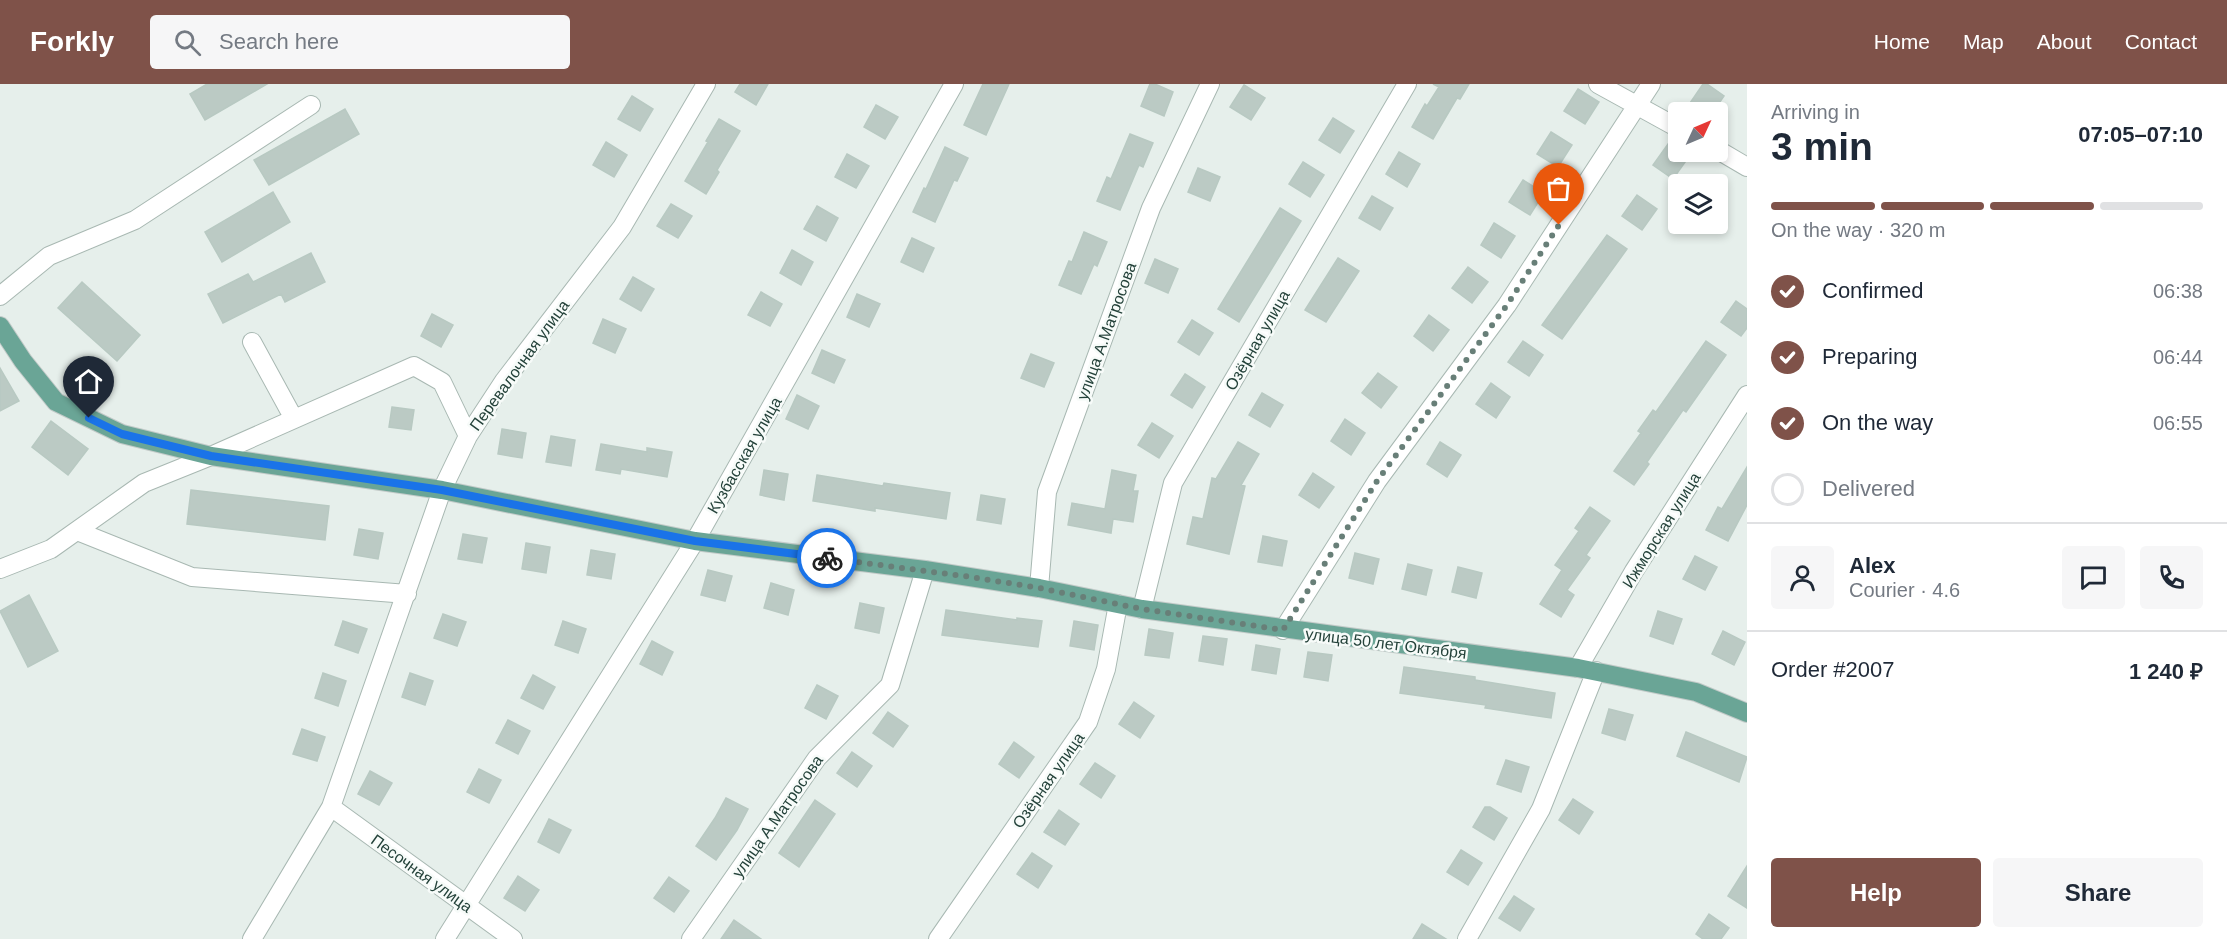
<!DOCTYPE html>
<html lang="en">
<head>
<meta charset="utf-8">
<style>
	body { margin:0; font-family:Arial,sans-serif; background:#f6f6f7; color:#1f2937; height:100vh; display:flex; flex-direction:column; font-size:22px; white-space:nowrap }
	* { box-sizing:border-box; margin:0 }
	p { font-size:20px; color:#747a83 }
	.icon { flex:none; width:33px; height:33px; fill:none; stroke:currentColor; stroke-width:2; stroke-linecap:round; stroke-linejoin:round }
	.map { position:relative; flex:1; overflow:hidden }
	.sheet { display:flex; flex-direction:column; background:#fff; width:480px }
	.sheet>* { flex:none }
	.needle { width:39px; rotate:46deg }
	.buttons { position:absolute; left:1668px; top:18px; display:grid; gap:12px }
	.buttons a { display:grid; place-items:center; width:60px; height:60px; border-radius:6px; background:#fff; box-shadow:0 3px 9px #0003; font-size:30px }
	.pin { position:absolute; display:grid; place-items:center; width:51px; height:51px; color:#fff; margin:-62px -26px; border-radius:50% 50% 50% 0; rotate:-45deg; box-shadow:0 0 6px #0007 }
	.pin .icon { rotate:45deg }
	.courier { position:absolute; display:grid; place-items:center; width:60px; height:60px; margin:-30px; border:4px solid #1a73e8; border-radius:50%; background:#fff; color:#222; box-shadow:0 2px 8px #0007 }
	.overview em { font-style:normal; font-weight:600 }
	.overview div { display:flex; flex-direction:column-reverse }
	.overview { display:flex; align-items:center; justify-content:space-between; height:102px; padding:0 24px }
	h1 { font-size:39px; font-weight:600; line-height:45px }
	.bar { display:grid; grid-template-columns:repeat(4,1fr); gap:9px 6px; align-content:center; height:72px; padding:0 24px }
	.bar i { height:8px; border-radius:4px; background:#e0e1e3 }
	.bar .selected { background:#7f5249 }
	.bar p { grid-column:span 4 }
	.line { display:flex; align-items:center; gap:15px; padding:0 24px; border-top:2px solid #e0e1e3 }
	.line div { flex:1 }
	.round { display:grid; place-items:center; flex:none; width:63px; height:63px; border-radius:6px; background:#f6f6f7 }
	ol { padding:0 24px; list-style:none }
	li { display:flex; align-items:center; gap:18px; height:66px }
	li p { margin-inline-start:auto }
	li .icon { padding:6px; border-radius:50%; background:#7f5249; color:#fff; stroke-width:4 }
	li:last-child { color:#747a83 }
	li i { width:33px; height:33px; border:3px solid #e0e1e3; border-radius:50% }
	.action { display:flex; gap:12px; margin-top:auto; padding:12px 24px }
	.action a { flex:1; height:69px; border-radius:6px; background:#7f5249; color:#fff; font-size:24px; font-weight:600; line-height:69px; text-align:center }
	.action a+a { background:#f6f6f7; color:#1f2937 }
	header { display:flex; align-items:center; gap:36px; box-sizing:border-box; height:84px; padding:0 30px; background:#7f5249; color:#fff }
	header strong { font-size:28px }
	nav { display:flex; gap:33px; margin-inline-start:auto; font-size:21px }
	.search { width:420px; height:54px; background:#f6f6f7; display:flex; align-items:center; gap:15px; box-sizing:border-box; padding:0 21px; border-radius:6px; color:#747a83; font-size:22px }
	main { display:flex; flex:1; min-height:0 }
	.map>svg:first-child { display:block }
	.building { fill:#bbcac4; stroke:#b8c9c2; stroke-width:1.5 }
	.lines { fill:none; stroke-linecap:round; stroke-linejoin:round }
	.minor-casing { stroke:#a8b8b2; stroke-width:20 }
	.major-casing { stroke:#c2cac8; stroke-width:20 }
	.minor { stroke:#fff; stroke-width:18 }
	.major { stroke:#6aa596; stroke-width:18 }
	.done { stroke:#687f78; stroke-width:6; stroke-dasharray:0 10.8 }
	.route { stroke:#1a73e8; stroke-width:8 }
	.labels { text-anchor:middle; stroke-width:5; stroke-linejoin:round; paint-order:stroke }
	.street-label { font-size:16px; fill:#24423a; stroke:#f7fbf9 }
</style>
</head>
<body>
<header>
<strong>Forkly</strong>
<div class="search"><svg class="icon" aria-label="search" viewBox="0 0 24 24"><circle cx="10" cy="10" r="6"/><path d="M15 15l6 6"/></svg>Search here</div>
<nav><a>Home</a><a>Map</a><a>About</a><a>Contact</a></nav>
</header>
<main>
<div class="map">
<svg width="1747" height="855" viewBox="0 0 1747 855">
	<rect width="100%" height="100%" fill="#e6efeb"/>
	<path class="building" d="M 207,0 L 267,0 L 205,36 L 190,10 Z
		M 740,0 L 768,0 L 756,21 L 735,8 Z
		M 983,0 L 1009,0 L 986,51 L 964,41 Z
		M 1150,0 L 1155,0 L 1173,8 L 1164,32 L 1141,22 Z
		M 1433,0 L 1469,0 L 1460,15 L 1457,14 L 1433,55 L 1412,43 L 1425,20 L 1427,22 L 1439,3 Z
		M 1703,0 L 1707,0 L 1724,12 L 1713,28 L 1703,28 L 1690,19 Z
		M 1244,1 L 1265,14 L 1251,36 L 1230,23 Z
		M 1578,5 L 1599,18 L 1585,40 L 1564,27 Z
		M 632,12 L 653,25 L 640,47 L 618,35 Z
		M 876,21 L 898,33 L 885,55 L 864,43 Z
		M 345,25 L 359,50 L 269,101 L 254,76 Z
		M 1333,34 L 1354,47 L 1340,69 L 1319,56 Z
		M 719,35 L 740,47 L 717,86 L 719,88 L 706,110 L 685,97 L 708,58 L 706,57 Z
		M 1551,48 L 1572,61 L 1558,83 L 1537,70 Z
		M 1130,50 L 1153,59 L 1143,83 L 1139,81 L 1120,126 L 1097,117 L 1107,93 L 1111,95 Z
		M 606,58 L 627,71 L 614,93 L 593,81 Z
		M 1668,60 L 1688,74 L 1673,95 L 1653,81 Z
		M 945,63 L 968,74 L 957,97 L 954,96 L 935,138 L 913,128 L 924,104 L 926,105 Z
		M 1399,68 L 1420,80 L 1407,103 L 1386,90 Z
		M 847,70 L 869,82 L 856,104 L 835,93 Z
		M 1303,78 L 1324,91 L 1310,113 L 1289,100 Z
		M 1198,84 L 1220,93 L 1210,117 L 1188,108 Z
		M 1523,96 L 1544,109 L 1530,131 L 1509,118 Z
		M 273,108 L 290,138 L 222,178 L 205,148 Z
		M 1637,111 L 1657,125 L 1642,146 L 1622,132 Z
		M 1372,112 L 1393,124 L 1380,146 L 1359,134 Z
		M 671,120 L 692,132 L 678,154 L 657,142 Z
		M 817,122 L 838,134 L 826,157 L 804,145 Z
		M 1280,124 L 1301,137 L 1239,238 L 1218,225 Z
		M 1494,139 L 1515,152 L 1501,174 L 1481,161 Z
		M 1084,148 L 1107,158 L 1097,182 L 1094,180 L 1081,210 L 1059,201 L 1069,177 L 1072,178 Z
		M 1607,151 L 1627,165 L 1562,255 L 1542,241 Z
		M 912,154 L 934,164 L 923,188 L 901,178 Z
		M 792,166 L 813,178 L 801,201 L 780,189 Z
		M 311,169 L 325,198 L 285,218 L 281,210 L 223,239 L 208,210 L 248,190 L 253,198 Z
		M 1338,174 L 1359,187 L 1326,238 L 1305,226 Z
		M 1155,175 L 1178,185 L 1168,209 L 1145,199 Z
		M 1468,183 L 1488,198 L 1472,219 L 1452,204 Z
		M 633,193 L 654,205 L 641,227 L 620,215 Z
		M 82,198 L 140,251 L 117,277 L 58,224 Z
		M 761,208 L 782,220 L 770,242 L 748,231 Z
		M 857,210 L 880,220 L 869,243 L 847,233 Z
		M 1736,217 L 1747,225 L 1747,244 L 1741,252 L 1721,238 Z
		M 432,230 L 453,241 L 441,263 L 421,252 Z
		M 1429,231 L 1449,246 L 1433,267 L 1414,252 Z
		M 603,235 L 626,245 L 615,269 L 593,259 Z
		M 1192,236 L 1213,249 L 1199,271 L 1178,258 Z
		M 1523,257 L 1543,271 L 1529,292 L 1508,278 Z
		M 1706,257 L 1726,271 L 1686,328 L 1683,326 L 1647,378 L 1649,380 L 1634,401 L 1614,387 L 1641,349 L 1638,347 L 1653,326 L 1656,328 Z
		M 822,266 L 845,276 L 834,299 L 812,289 Z
		M 1031,270 L 1054,279 L 1044,303 L 1021,294 Z
		M 0,284 L 19,317 L 0,327 Z
		M 1378,289 L 1397,303 L 1381,324 L 1362,309 Z
		M 1185,290 L 1205,303 L 1192,324 L 1171,311 Z
		M 1491,299 L 1510,313 L 1496,334 L 1476,320 Z
		M 1262,309 L 1283,321 L 1270,343 L 1249,331 Z
		M 797,311 L 819,322 L 808,345 L 786,335 Z
		M 392,323 L 414,326 L 411,346 L 389,343 Z
		M 1345,335 L 1365,349 L 1351,371 L 1331,357 Z
		M 51,337 L 88,365 L 68,391 L 32,363 Z
		M 1152,339 L 1173,352 L 1159,374 L 1138,361 Z
		M 502,345 L 526,349 L 522,374 L 498,370 Z
		M 551,352 L 575,356 L 571,382 L 546,378 Z
		M 1238,358 L 1259,370 L 1241,401 L 1245,402 L 1229,470 L 1187,460 L 1193,433 L 1203,435 L 1212,394 L 1216,395 Z
		M 1440,358 L 1461,371 L 1447,393 L 1427,380 Z
		M 601,360 L 647,368 L 647,364 L 672,368 L 667,393 L 621,385 L 620,390 L 596,386 Z
		M 1747,383 L 1747,421 L 1728,457 L 1706,446 L 1718,423 L 1722,425 Z
		M 764,386 L 788,390 L 784,416 L 760,411 Z
		M 1112,386 L 1136,391 L 1133,407 L 1138,407 L 1133,438 L 1113,435 L 1111,449 L 1068,441 L 1072,419 L 1105,425 Z
		M 1313,389 L 1334,403 L 1319,424 L 1299,411 Z
		M 817,391 L 883,402 L 884,399 L 950,409 L 946,435 L 875,424 L 875,427 L 813,417 Z
		M 191,406 L 329,422 L 325,456 L 187,440 Z
		M 981,411 L 1005,415 L 1001,440 L 977,436 Z
		M 1590,423 L 1610,437 L 1586,471 L 1590,474 L 1567,506 L 1574,511 L 1561,533 L 1540,520 L 1562,486 L 1555,481 L 1579,447 L 1575,444 Z
		M 359,445 L 383,449 L 378,475 L 354,471 Z
		M 463,450 L 487,454 L 482,479 L 458,475 Z
		M 1263,452 L 1287,457 L 1282,482 L 1258,478 Z
		M 526,459 L 550,463 L 546,489 L 522,485 Z
		M 591,466 L 615,470 L 611,495 L 587,491 Z
		M 1355,469 L 1379,475 L 1373,500 L 1349,494 Z
		M 1695,472 L 1717,483 L 1705,506 L 1683,495 Z
		M 1408,480 L 1432,486 L 1426,511 L 1402,505 Z
		M 1458,483 L 1482,489 L 1476,514 L 1452,508 Z
		M 708,486 L 732,492 L 725,517 L 701,511 Z
		M 771,499 L 794,506 L 788,531 L 764,524 Z
		M 29,511 L 58,567 L 28,583 L 0,527 Z
		M 860,519 L 884,524 L 879,549 L 855,544 Z
		M 946,526 L 1017,536 L 1017,534 L 1042,537 L 1038,563 L 942,551 Z
		M 1658,527 L 1682,535 L 1673,560 L 1650,552 Z
		M 443,530 L 466,538 L 457,562 L 434,554 Z
		M 343,537 L 367,545 L 358,569 L 335,561 Z
		M 563,537 L 586,545 L 578,569 L 555,561 Z
		M 1074,537 L 1098,541 L 1094,566 L 1070,562 Z
		M 1149,545 L 1173,549 L 1169,574 L 1145,571 Z
		M 1723,547 L 1745,558 L 1734,581 L 1712,570 Z
		M 1203,552 L 1227,555 L 1223,581 L 1199,577 Z
		M 652,557 L 673,568 L 662,591 L 640,580 Z
		M 1256,561 L 1280,565 L 1276,590 L 1252,586 Z
		M 1308,568 L 1332,571 L 1328,597 L 1304,593 Z
		M 1404,583 L 1475,593 L 1475,596 L 1555,609 L 1551,634 L 1485,624 L 1486,621 L 1400,609 Z
		M 323,589 L 346,597 L 338,622 L 315,614 Z
		M 410,589 L 433,597 L 425,621 L 402,613 Z
		M 533,591 L 555,603 L 543,625 L 521,614 Z
		M 817,601 L 838,612 L 826,635 L 805,624 Z
		M 1134,618 L 1154,632 L 1140,654 L 1119,640 Z
		M 1609,625 L 1633,631 L 1625,656 L 1602,649 Z
		M 888,628 L 908,642 L 893,663 L 873,649 Z
		M 508,636 L 530,647 L 518,670 L 496,659 Z
		M 302,645 L 325,653 L 317,677 L 293,670 Z
		M 1686,648 L 1747,673 L 1739,698 L 1677,672 Z
		M 1014,658 L 1034,673 L 1019,694 L 999,680 Z
		M 852,668 L 872,682 L 857,703 L 837,689 Z
		M 1506,676 L 1529,683 L 1521,708 L 1497,700 Z
		M 1095,679 L 1115,692 L 1101,714 L 1080,700 Z
		M 479,685 L 501,696 L 489,719 L 467,708 Z
		M 370,687 L 392,699 L 379,721 L 358,710 Z
		M 726,714 L 748,725 L 737,746 L 716,776 L 696,762 L 715,734 Z
		M 1573,715 L 1593,728 L 1579,750 L 1559,736 Z
		M 815,716 L 835,730 L 799,783 L 779,769 Z
		M 1485,723 L 1490,723 L 1507,734 L 1494,756 L 1473,743 Z
		M 1059,726 L 1079,740 L 1065,761 L 1044,748 Z
		M 549,735 L 571,746 L 559,769 L 538,758 Z
		M 1461,766 L 1482,779 L 1468,801 L 1447,788 Z
		M 1032,769 L 1052,782 L 1038,804 L 1017,790 Z
		M 1747,782 L 1747,824 L 1728,812 Z
		M 518,792 L 539,806 L 525,827 L 504,814 Z
		M 669,793 L 689,807 L 674,828 L 654,814 Z
		M 1514,812 L 1534,825 L 1520,847 L 1499,834 Z
		M 1709,830 L 1729,844 L 1721,855 L 1703,855 L 1696,850 Z
		M 734,836 L 761,855 L 721,855 Z
		M 1422,840 L 1446,855 L 1413,855 Z"/>
	<g class="lines">
		<g class="minor-casing">
			<path id="minor" d="M 1598,0 L 1678,44
				M 1718,66 L 1747,83
				M 0,212 L 49,172 L 135,136 L 311,21
				M 252,258 L 294,335
				M 77,447 L 192,493 L 407,510
				M 0,485 L 51,465 L 144,399 L 211,372 L 414,282 L 442,298 L 468,352
				M 1039,504 L 1047,408 L 1151,124 L 1210,0
				M 1142,525 L 1173,399 L 1407,0
				M 1283,546 L 1377,397 L 1507,221 L 1651,0
				M 1578,584 L 1634,487 L 1747,311
				M 331,723 L 513,855
				M 252,855 L 331,723 L 442,406 L 468,352 L 504,297 L 622,143 L 706,0
				M 445,855 L 695,457 L 954,0
				M 691,855 L 817,674 L 890,601 L 925,486
				M 938,855 L 1088,638 L 1106,585 L 1118,520
				M 1467,855 L 1541,725 L 1596,587"/>
		</g>
		<g class="major-casing">
			<path id="major" d="M 0,242 L 23,277 L 56,318 L 122,350 L 211,372 L 442,406 L 695,457 L 925,486 L 1039,504 L 1142,525 L 1578,584 L 1696,608 L 1747,629"/>
		</g>
		<use href="#minor" class="minor"/>
		<use href="#major" class="major"/>
	</g>
	<g class="lines">
		<path class="done" d="M 827,474 L 971,493 L 1039,504 L 1142,525 L 1283,546 L 1377,397 L 1507,221 L 1559,141"/>
		<path class="route" d="M 89,334 L 122,350 L 211,372 L 442,406 L 695,457 L 827,474"/>
	</g>
	<g class="labels">
		<g class="street-label">
			<text transform="translate(1106 247) rotate(-70)" y="6">улица А.Матросова</text>
			<text transform="translate(1257 256) rotate(-60)" y="6">Озёрная улица</text>
			<text transform="translate(519 281) rotate(-54)" y="6">Перевалочная улица</text>
			<text transform="translate(744 371) rotate(-60)" y="6">Кузбасская улица</text>
			<text transform="translate(1661 446) rotate(-58)" y="6">Ижморская улица</text>
			<text transform="translate(1386 559) rotate(7)" y="6">улица 50 лет Октября</text>
			<text transform="translate(1048 696) rotate(-55)" y="6">Озёрная улица</text>
			<text transform="translate(777 732) rotate(-55)" y="6">улица А.Матросова</text>
			<text transform="translate(422 789) rotate(36)" y="6">Песочная улица</text>
		</g>
	</g>
</svg>
<div class="buttons">
<a><svg class="needle" viewBox="-14 -14 28 28"><path d="M0-13l5 13h-10z" fill="#e53935"/><path d="M0 13l5-13h-10z" fill="#747a83"/></svg></a>
<a><svg class="icon" aria-label="layers" viewBox="0 0 24 24"><path d="M12 4l9 5-9 5-9-5zM3 14l9 5 9-5"/></svg></a>
</div>
<div class="pin" style="left:1559px;top:141px;background:#ea580c"><svg class="icon" aria-label="bag" viewBox="0 0 24 24"><path d="M5 8h14l-1 12H6zM9 8a3 3 0 0 1 6 0"/></svg></div>
<div class="pin" style="left:89px;top:334px;background:#1f2937"><svg class="icon" aria-label="home" viewBox="0 0 24 24"><path d="M3 11l9-7 9 7M6 9v11h12V9"/></svg></div>
<div class="courier" style="left:827px;top:474px"><svg class="icon" aria-label="bike" viewBox="0 0 24 24"><circle cx="6" cy="16" r="4"/><circle cx="18" cy="16" r="4"/><path d="M6 16l4-8h5l3 8M10 8l3 8H6M13 5h3"/></svg></div>
</div>
<section class="sheet">
<div class="overview"><div><h1>3 min</h1><p>Arriving in</p></div><em>07:05–07:10</em></div>
<div class="bar"><i class="selected"></i><i class="selected"></i><i class="selected"></i><i></i><p>On the way · 320 m</p></div>
<ol>
<li><svg class="icon" aria-label="check" viewBox="0 0 24 24"><path d="M5 12l5 5 9-10"/></svg>Confirmed<p>06:38</p></li>
<li><svg class="icon" aria-label="check" viewBox="0 0 24 24"><path d="M5 12l5 5 9-10"/></svg>Preparing<p>06:44</p></li>
<li><svg class="icon" aria-label="check" viewBox="0 0 24 24"><path d="M5 12l5 5 9-10"/></svg>On the way<p>06:55</p></li>
<li><i></i>Delivered</li>
</ol>
<div class="line" style="height:108px"><a class="round"><svg class="icon" aria-label="person" viewBox="0 0 24 24"><circle cx="12" cy="8" r="4"/><path d="M4 21q1-7 8-7t8 7"/></svg></a><div><b>Alex</b><p>Courier · 4.6</p></div><a class="round"><svg class="icon" aria-label="chat" viewBox="0 0 24 24"><path d="M4 5h16v11H9l-5 4z"/></svg></a><a class="round"><svg class="icon" aria-label="phone" viewBox="0 0 24 24"><path d="M5 4h4l2 5-3 2q2 4 5 5l2-3 5 2v4C11 20 4 13 5 4z"/></svg></a></div>
<div class="line" style="height:78px"><div>Order #2007</div><b>1 240 ₽</b></div>
<div class="action"><a>Help</a><a>Share</a></div>
</section>
</main>
</body>
</html>
